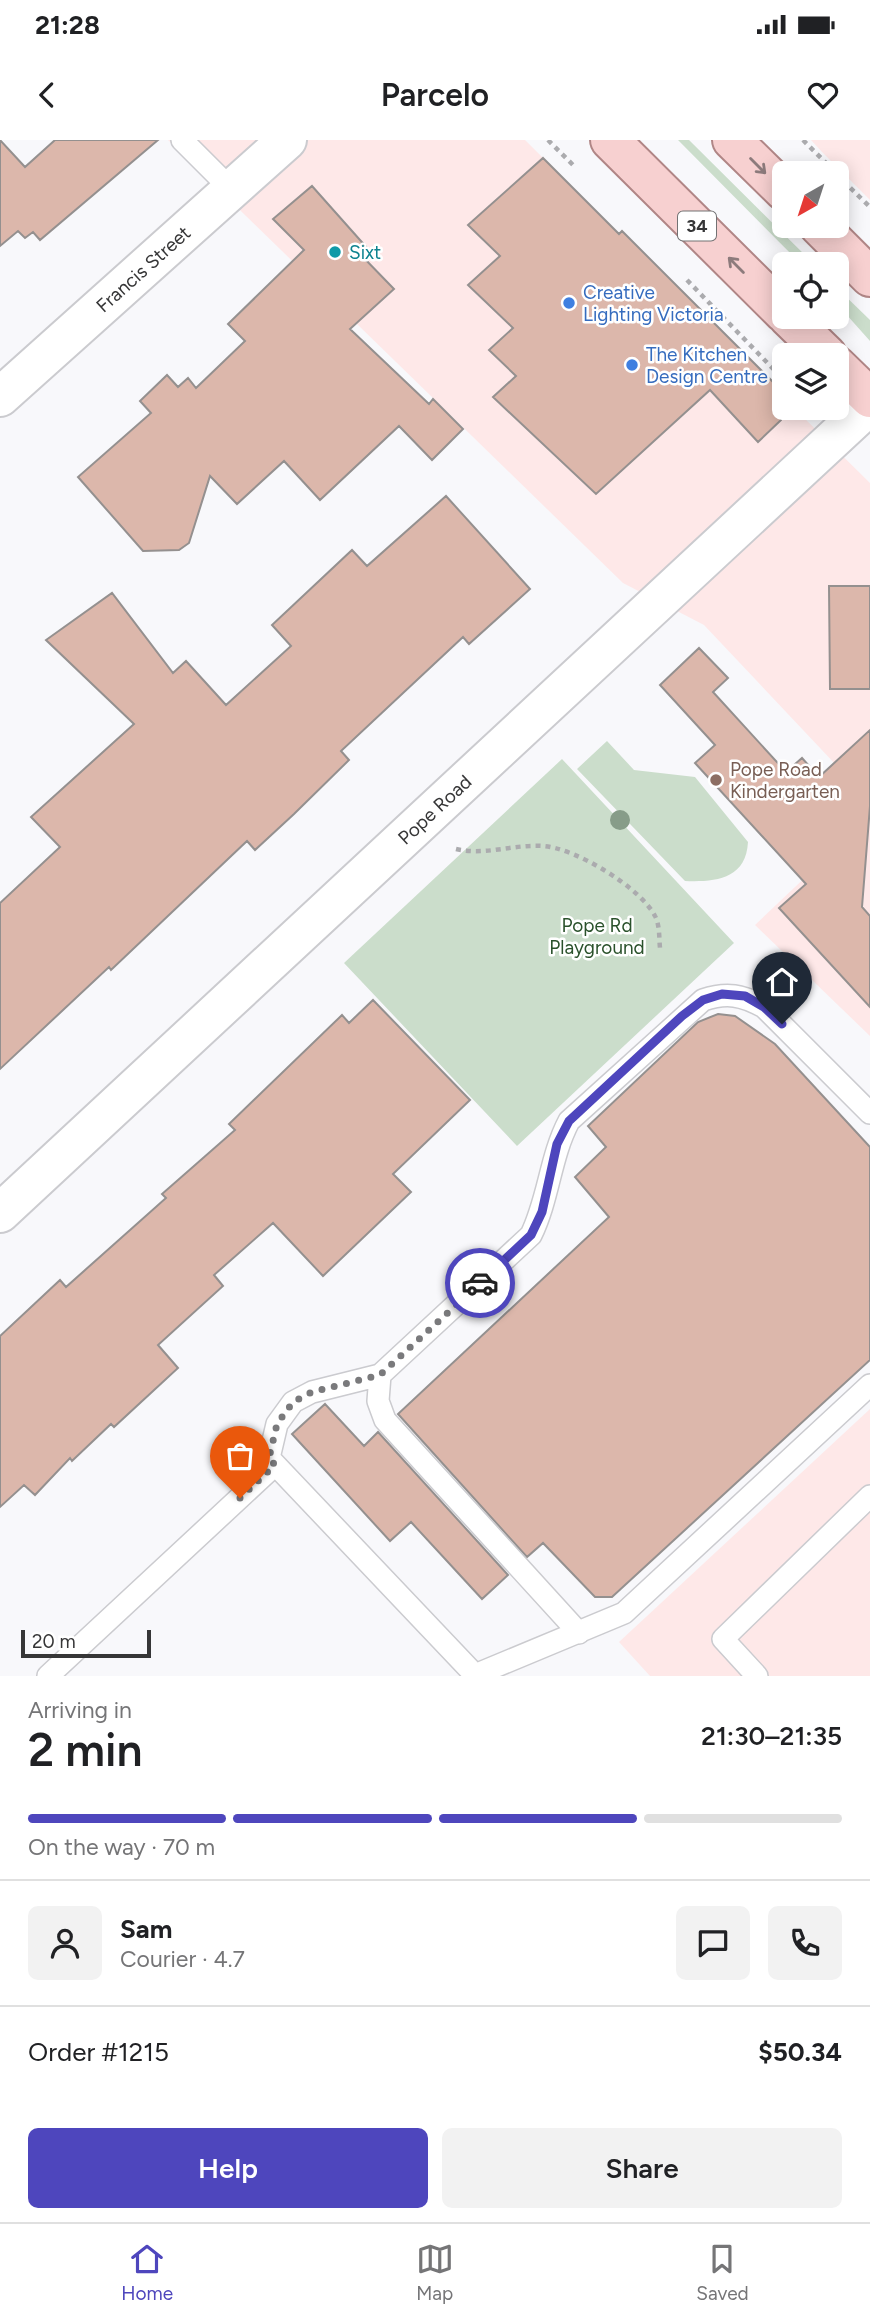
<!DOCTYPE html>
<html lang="en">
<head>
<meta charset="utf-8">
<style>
	body { margin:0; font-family:Figtree,sans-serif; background:#f2f2f2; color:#202124; height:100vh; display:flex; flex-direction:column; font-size:26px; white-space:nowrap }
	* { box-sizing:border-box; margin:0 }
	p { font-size:23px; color:#757577 }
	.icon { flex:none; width:38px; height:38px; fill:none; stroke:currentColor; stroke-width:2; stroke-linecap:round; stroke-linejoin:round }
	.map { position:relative; height:1536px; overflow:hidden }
	.sheet { display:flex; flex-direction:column; background:#fff; flex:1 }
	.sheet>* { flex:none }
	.needle { width:46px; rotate:219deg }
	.fabs { position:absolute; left:772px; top:21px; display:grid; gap:14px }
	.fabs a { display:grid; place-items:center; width:77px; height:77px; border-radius:10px; background:#fff; box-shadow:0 4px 18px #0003; font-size:35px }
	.scale { position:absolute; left:21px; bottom:18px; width:130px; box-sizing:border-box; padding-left:7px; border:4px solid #363637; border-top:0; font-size:19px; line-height:24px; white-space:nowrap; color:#363637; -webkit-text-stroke:5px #fff; paint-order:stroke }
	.pin { position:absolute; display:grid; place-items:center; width:60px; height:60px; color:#fff; margin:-72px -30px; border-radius:50% 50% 50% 0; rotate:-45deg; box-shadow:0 0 7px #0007 }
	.pin .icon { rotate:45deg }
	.courier { position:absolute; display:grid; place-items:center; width:70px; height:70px; margin:-35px; border:5px solid #4e46bd; border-radius:50%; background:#fff; color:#222; box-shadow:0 2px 9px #0007 }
	.summary em { font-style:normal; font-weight:600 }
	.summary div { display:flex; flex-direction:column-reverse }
	.summary { display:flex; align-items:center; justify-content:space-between; height:119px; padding:0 28px }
	h1 { font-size:46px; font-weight:600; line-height:52px }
	.bar { display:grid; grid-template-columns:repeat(4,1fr); gap:10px 7px; align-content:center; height:84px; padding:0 28px }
	.bar i { height:9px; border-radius:5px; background:#e0e0e0 }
	.bar .on { background:#4e46bd }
	.bar p { grid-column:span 4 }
	.line { display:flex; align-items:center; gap:18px; padding:0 28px; border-top:2px solid #e0e0e0 }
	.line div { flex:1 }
	.round { display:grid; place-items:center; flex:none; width:74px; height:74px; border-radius:10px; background:#f2f2f2 }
	.cta { display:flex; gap:14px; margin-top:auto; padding:14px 28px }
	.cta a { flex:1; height:80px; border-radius:10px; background:#4e46bd; color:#fff; font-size:28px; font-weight:600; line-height:80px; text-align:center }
	.cta a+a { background:#f2f2f2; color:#202124 }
	.status { display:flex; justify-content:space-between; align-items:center; height:49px; padding:0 35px; background:#fff; direction:ltr }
	.status svg { height:19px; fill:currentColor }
	header { display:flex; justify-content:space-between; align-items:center; height:91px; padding:0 28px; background:#fff; font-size:32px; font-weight:600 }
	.tab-bar { display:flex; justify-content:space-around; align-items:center; height:98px; border-top:2px solid #e0e0e0; background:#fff; font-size:19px; color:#757577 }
	.tab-bar a { display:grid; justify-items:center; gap:4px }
	.tab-bar .on { color:#4e46bd }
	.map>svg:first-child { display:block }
	.commercial { fill:#fee8e8 }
	.green { fill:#cbddcb }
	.building { fill:#dcb7ab; stroke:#94908f; stroke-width:2 }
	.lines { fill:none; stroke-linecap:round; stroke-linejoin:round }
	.service-casing { stroke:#cbcbcf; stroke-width:24 }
	.minor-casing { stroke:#cbcbcf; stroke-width:42 }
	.primary-casing { stroke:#b08686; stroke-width:42 }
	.path { stroke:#ababae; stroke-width:4.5; stroke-dasharray:5 5; stroke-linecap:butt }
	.service { stroke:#fff; stroke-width:21 }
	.minor { stroke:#fff; stroke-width:38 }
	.primary { stroke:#f7d0d0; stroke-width:38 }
	.tree { fill:#879c89 }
	.oneway { stroke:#8d7b7c }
	.done { stroke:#7a7a7c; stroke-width:7; stroke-dasharray:0 12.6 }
	.route { stroke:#4e46bd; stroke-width:9 }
	.culture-dot { fill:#0f9aa8; stroke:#fff; stroke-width:2.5 }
	.shop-dot { fill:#3f7fe0; stroke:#fff; stroke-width:2.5 }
	.education-dot { fill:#8d6e63; stroke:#fff; stroke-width:2.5 }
	.labels { text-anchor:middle; stroke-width:5; stroke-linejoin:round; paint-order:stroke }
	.shield { fill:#fff; stroke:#727273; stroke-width:2 }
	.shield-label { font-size:18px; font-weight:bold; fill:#363637 }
	.culture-label { font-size:19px; fill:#0d838f; stroke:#fff; text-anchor:start }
	.street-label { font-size:19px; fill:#363637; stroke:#fff }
	.shop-label { font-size:19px; fill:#366cbe; stroke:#fff; text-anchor:start }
	.education-label { font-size:19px; fill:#785e54; stroke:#fff; text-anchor:start }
	.park-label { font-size:19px; fill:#2a512b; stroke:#fff }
</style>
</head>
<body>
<div class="status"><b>21:28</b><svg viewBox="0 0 49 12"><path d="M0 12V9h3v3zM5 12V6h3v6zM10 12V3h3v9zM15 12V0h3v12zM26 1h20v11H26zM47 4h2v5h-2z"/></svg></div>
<header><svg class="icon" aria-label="back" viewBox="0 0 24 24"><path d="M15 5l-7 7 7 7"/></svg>Parcelo<svg class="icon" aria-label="heart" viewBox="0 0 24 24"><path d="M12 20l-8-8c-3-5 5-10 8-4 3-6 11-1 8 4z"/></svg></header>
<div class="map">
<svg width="870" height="1536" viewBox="0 0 870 1536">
	<rect width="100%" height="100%" fill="#f8f8fb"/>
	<path class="commercial" d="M 168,0 L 525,0 L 784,258 L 784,268 L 794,268 L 870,343 L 870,661 L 704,485 L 623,443 Z
		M 811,0 L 870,0 L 870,60 L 822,12 Z
		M 870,676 L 870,896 L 755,785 Z
		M 870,1269 L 870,1536 L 650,1536 L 619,1502 Z"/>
	<path class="green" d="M 678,0 L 689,0 L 814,124 L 801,124 Z
		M 836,147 L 870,180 L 870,201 L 837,164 Z
		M 607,601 L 634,630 L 695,637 L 748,702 C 746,740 714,742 685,741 L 577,629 Z
		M 562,619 L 734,803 L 517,1006 L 344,823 Z"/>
	<path class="building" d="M 0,0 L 25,27 L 55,0 L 158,0 L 40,100 L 33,92 L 25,98 L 18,91 L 0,106 Z
		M 543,18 L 619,94 L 622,91 L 783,252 L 781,280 L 758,302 L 710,250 L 596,354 L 493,257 L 516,236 L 489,210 L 513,188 L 468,145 L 500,116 L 468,85 Z
		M 312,46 L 368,109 L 361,115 L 394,149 L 350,189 L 429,264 L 433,259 L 463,289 L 432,320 L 399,286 L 320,360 L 284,321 L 237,364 L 210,336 L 189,403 L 179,410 L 143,411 L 78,337 L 151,273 L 140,261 L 167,235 L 178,247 L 188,238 L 196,248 L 245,201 L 228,184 L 304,110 L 273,79 Z
		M 446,356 L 530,449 L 469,504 L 463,497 L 341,611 L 349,620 L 294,674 L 255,710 L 247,701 L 111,830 L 109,827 L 0,929 L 0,763 L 60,707 L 31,677 L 134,584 L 46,500 L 112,453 L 173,533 L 186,521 L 226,565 L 291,506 L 272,485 L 352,410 L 367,426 Z
		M 829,446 L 870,446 L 870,549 L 830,549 Z
		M 699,508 L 728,538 L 713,552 L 786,632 L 802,618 L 819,637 L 870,590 L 870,666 L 862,767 L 870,776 L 870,867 L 779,768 L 806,744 L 695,623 L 715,605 L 660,545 Z
		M 373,860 L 470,960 L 393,1034 L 411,1052 L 323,1136 L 273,1083 L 214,1135 L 223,1146 L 158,1205 L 178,1228 L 114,1287 L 111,1284 L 72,1321 L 70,1318 L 35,1355 L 24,1345 L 0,1367 L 0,1196 L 60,1140 L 66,1147 L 166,1058 L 162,1054 L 235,990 L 229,984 L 342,875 L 349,883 Z
		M 718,874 L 735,876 L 775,904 L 870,1007 L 870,1220 L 612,1457 L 595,1457 L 543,1403 L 527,1417 L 398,1274 L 609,1077 L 575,1037 L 606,1007 L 588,986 L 698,882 Z
		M 325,1264 L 364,1306 L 378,1292 L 508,1435 L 482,1459 L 411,1382 L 390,1401 L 292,1294 Z"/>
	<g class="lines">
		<g class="service-casing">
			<path id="service" d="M 182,0 L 232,50
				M 870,973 L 764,867 C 742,855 727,852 703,860 L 569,981 C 550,1017 549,1058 531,1095 L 380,1235 L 312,1252 L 293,1262 L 277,1284 L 269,1318 L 475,1535 L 624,1473 L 870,1245
				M 380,1235 L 378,1261 L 385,1280 L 579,1493
				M 48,1536 L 275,1325
				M 757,1536 L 723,1499 L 870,1356"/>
		</g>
		<g class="minor-casing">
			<g id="minor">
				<path id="s1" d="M 0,257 L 287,0"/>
				<path id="s2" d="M 0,1073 L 870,265"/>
			</g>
		</g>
		<g class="primary-casing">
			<path id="primary" d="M 610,0 L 784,173
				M 732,0 L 784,51
				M 819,86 L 870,137
				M 788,177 L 827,215
				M 836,225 L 870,258"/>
		</g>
		<path class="path" d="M 548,0 L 575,27
			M 803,0 L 836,33
			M 836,34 L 870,67
			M 687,140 L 784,240
			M 456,709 C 485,716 513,704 543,706 C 575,708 640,747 655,776 C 660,785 659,799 660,808"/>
		<use href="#service" class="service"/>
		<use href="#minor" class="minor"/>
		<use href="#primary" class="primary"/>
	</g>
	<circle class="tree" cx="620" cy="680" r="10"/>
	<defs><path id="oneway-shaft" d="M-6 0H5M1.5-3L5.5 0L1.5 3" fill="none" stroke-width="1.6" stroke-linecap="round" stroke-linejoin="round" transform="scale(1.75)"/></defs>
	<g class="oneway">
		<use href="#oneway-shaft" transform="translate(758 26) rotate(45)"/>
		<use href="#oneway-shaft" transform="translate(736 125) rotate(-135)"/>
	</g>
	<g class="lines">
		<path class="done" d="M 240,1358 L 275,1325 L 269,1318 L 277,1284 L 293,1262 L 312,1252 L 380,1235 L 480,1143"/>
		<path class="route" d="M 480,1143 L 531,1095 L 542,1072 L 557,1004 L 569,981 L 682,876 L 703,860 L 722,854 L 745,856 L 764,867 L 782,884"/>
	</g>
	<circle class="culture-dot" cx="335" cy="112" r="7"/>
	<g class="shop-dot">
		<circle cx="569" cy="163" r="7"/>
		<circle cx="632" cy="225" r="7"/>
	</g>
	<circle class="education-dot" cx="716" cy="640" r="7"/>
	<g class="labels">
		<rect class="shield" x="678" y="71.5" width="38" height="29" rx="5"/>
		<g class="shield-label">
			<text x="697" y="92">34</text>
		</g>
		<g class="culture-label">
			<text x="349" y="119">Sixt</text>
		</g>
		<g class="street-label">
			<text dy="7" stroke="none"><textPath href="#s1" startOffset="192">Francis Street</textPath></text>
			<text dy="7" stroke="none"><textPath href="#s2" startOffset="593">Pope Road</textPath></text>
		</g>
		<g class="shop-label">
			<text x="583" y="159">Creative<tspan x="583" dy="22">Lighting Victoria</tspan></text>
			<text x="646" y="221">The Kitchen<tspan x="646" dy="22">Design Centre</tspan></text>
		</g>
		<g class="education-label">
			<text x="730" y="636">Pope Road<tspan x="730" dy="22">Kindergarten</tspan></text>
		</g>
		<g class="park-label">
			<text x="597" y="792">Pope Rd<tspan x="597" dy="22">Playground</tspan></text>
		</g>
	</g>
</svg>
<div class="fabs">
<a><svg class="needle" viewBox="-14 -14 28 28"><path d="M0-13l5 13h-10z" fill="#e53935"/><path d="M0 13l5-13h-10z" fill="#757577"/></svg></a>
<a><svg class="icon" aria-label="locate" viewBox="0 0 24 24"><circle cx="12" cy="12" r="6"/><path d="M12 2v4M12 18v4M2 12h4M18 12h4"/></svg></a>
<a><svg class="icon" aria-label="layers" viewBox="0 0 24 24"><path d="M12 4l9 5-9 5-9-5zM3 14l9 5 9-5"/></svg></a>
</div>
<div class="scale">20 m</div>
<div class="pin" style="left:240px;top:1358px;background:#ea580c"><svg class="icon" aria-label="bag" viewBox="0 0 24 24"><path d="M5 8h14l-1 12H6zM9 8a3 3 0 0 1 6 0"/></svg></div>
<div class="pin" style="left:782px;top:884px;background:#1f2937"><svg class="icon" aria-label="home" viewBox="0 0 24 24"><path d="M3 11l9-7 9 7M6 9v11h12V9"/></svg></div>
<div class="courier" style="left:480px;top:1143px"><svg class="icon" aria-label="car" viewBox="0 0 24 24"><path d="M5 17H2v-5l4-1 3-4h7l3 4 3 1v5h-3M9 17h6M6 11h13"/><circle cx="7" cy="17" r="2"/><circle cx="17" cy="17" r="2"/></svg></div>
</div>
<section class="sheet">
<div class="summary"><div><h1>2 min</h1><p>Arriving in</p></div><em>21:30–21:35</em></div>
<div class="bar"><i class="on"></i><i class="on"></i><i class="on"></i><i></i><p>On the way · 70 m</p></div>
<div class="line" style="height:126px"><a class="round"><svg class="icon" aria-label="person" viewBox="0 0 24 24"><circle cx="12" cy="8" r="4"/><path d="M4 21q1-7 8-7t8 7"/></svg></a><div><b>Sam</b><p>Courier · 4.7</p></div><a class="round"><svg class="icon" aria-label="chat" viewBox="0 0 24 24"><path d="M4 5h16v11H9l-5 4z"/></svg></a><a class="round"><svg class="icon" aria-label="phone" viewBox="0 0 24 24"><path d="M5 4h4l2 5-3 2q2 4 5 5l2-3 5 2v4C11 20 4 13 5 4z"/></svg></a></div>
<div class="line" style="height:91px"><div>Order #1215</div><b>$50.34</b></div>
<div class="cta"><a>Help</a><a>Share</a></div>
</section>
<nav class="tab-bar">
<a class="on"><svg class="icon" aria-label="home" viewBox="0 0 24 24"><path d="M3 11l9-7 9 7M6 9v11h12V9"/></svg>Home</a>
<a><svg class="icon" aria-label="map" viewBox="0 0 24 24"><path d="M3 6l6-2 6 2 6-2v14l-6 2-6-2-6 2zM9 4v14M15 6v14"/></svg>Map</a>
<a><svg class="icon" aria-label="saved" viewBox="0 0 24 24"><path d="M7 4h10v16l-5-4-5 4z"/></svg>Saved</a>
</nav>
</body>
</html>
